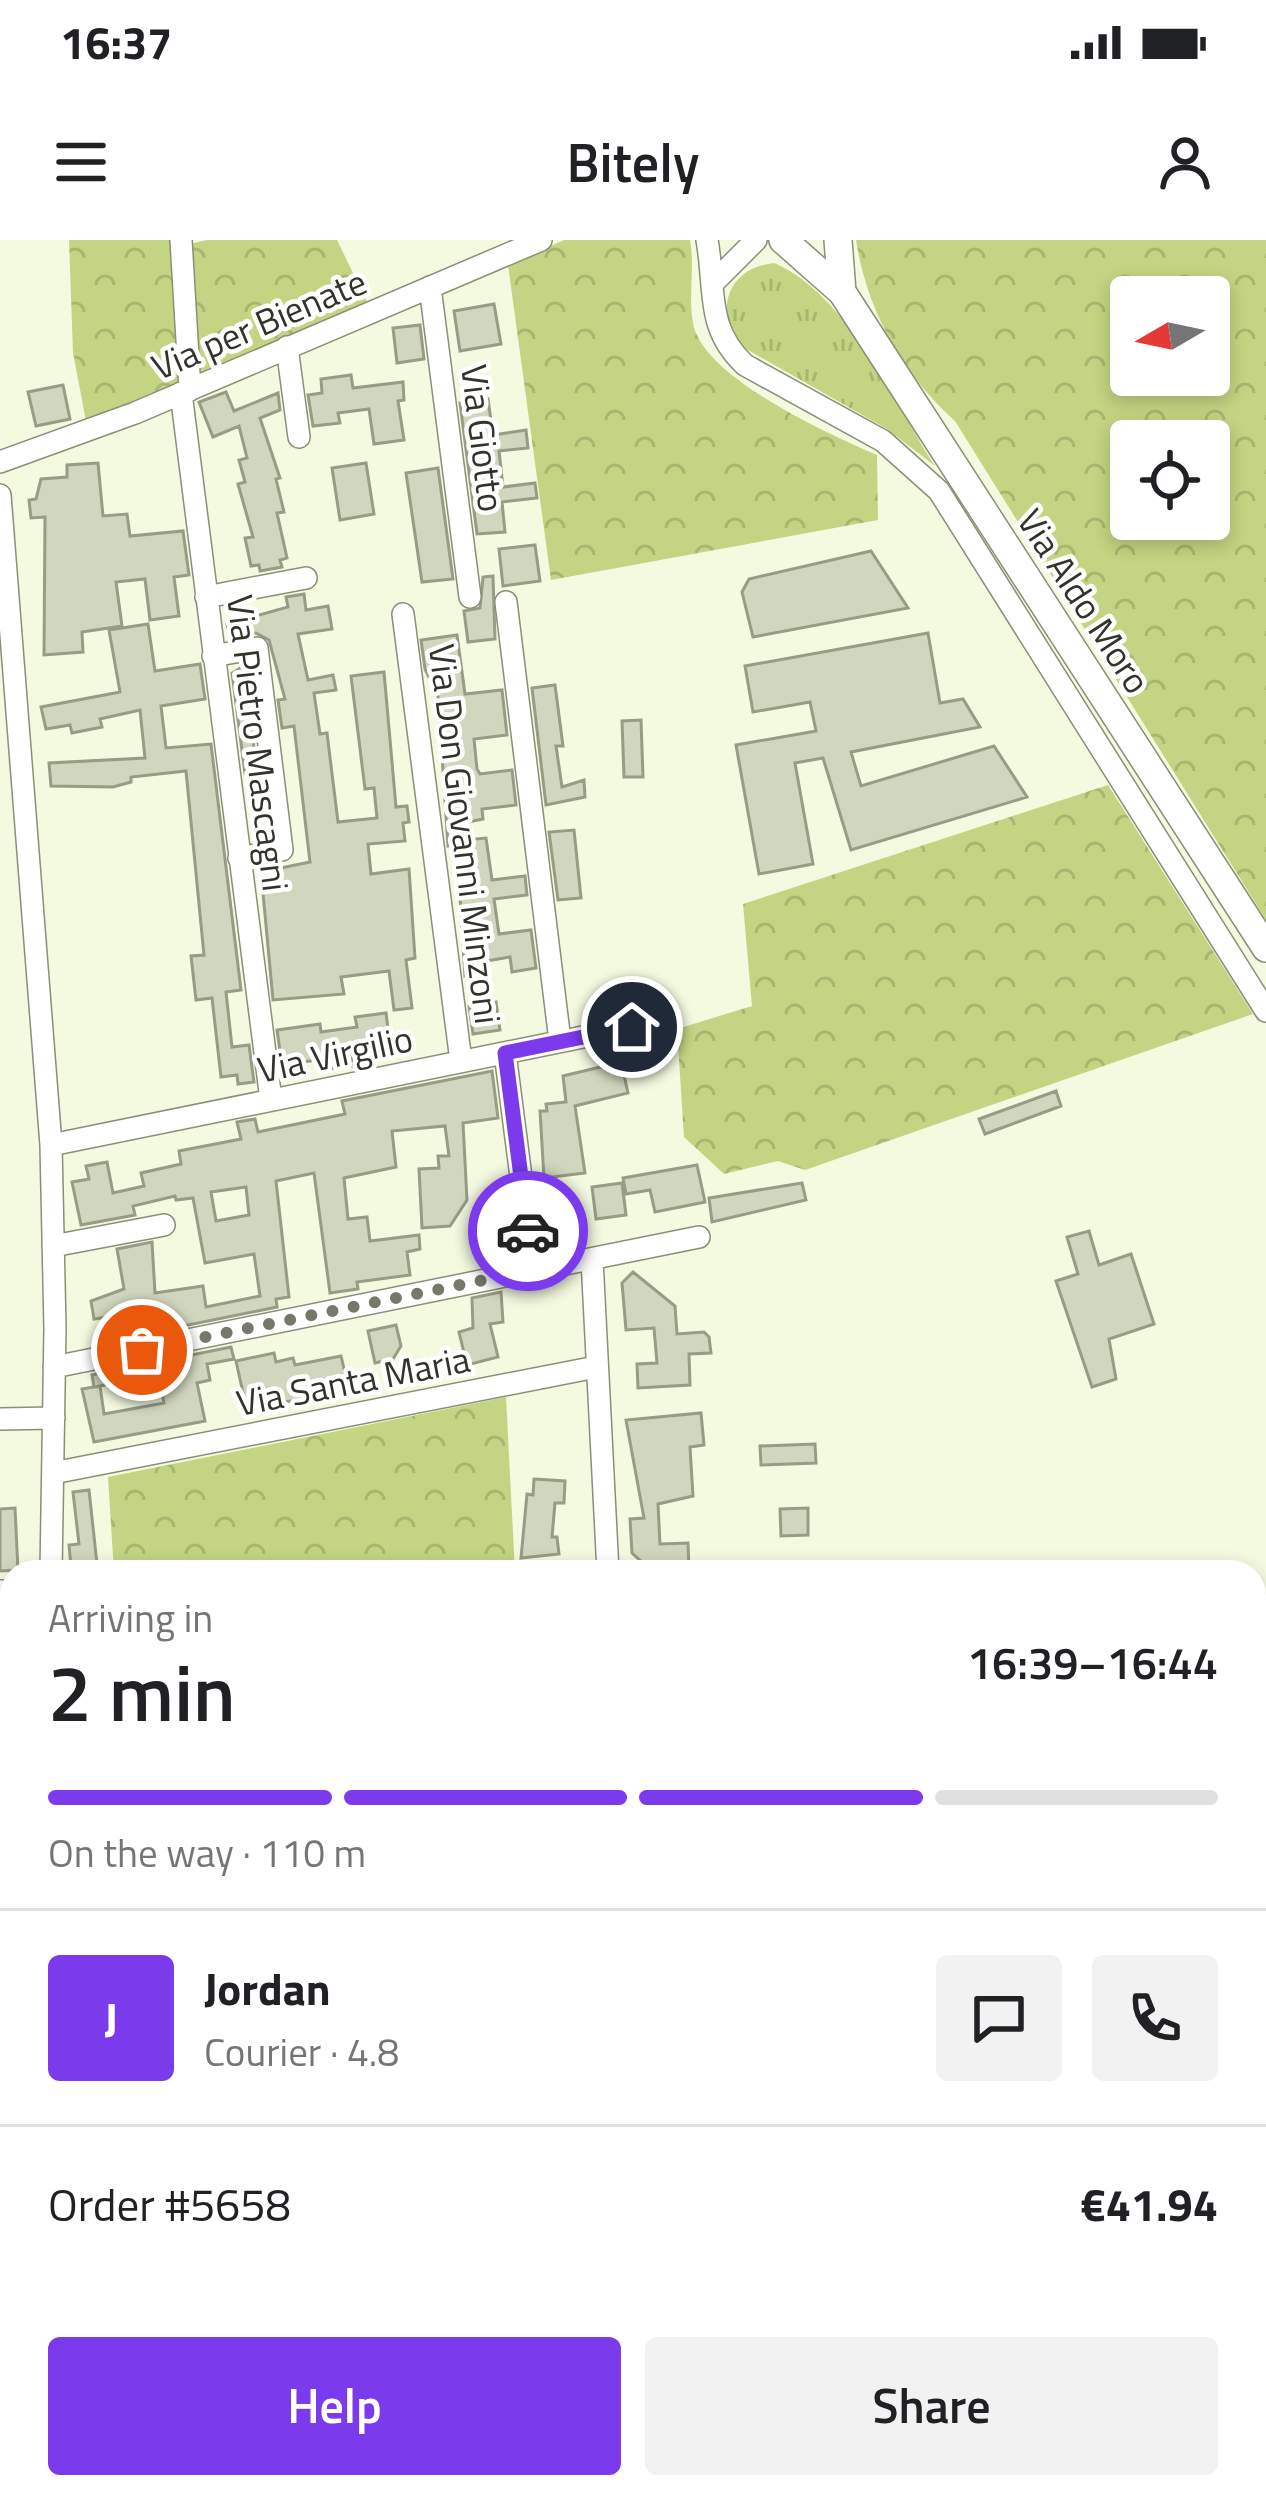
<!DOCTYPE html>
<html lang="en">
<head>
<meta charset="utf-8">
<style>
	body { margin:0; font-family:"Titillium Web",sans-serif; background:#f2f2f2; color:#202124; height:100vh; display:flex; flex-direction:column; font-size:45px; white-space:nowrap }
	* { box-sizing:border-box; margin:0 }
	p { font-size:39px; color:#757577 }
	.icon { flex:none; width:66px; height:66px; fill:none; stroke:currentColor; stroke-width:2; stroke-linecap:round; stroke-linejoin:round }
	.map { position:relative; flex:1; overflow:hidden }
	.side { position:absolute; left:0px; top:1320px; width:1266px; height:939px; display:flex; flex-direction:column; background:#fff; border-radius:36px 36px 0 0; box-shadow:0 6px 18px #0003 }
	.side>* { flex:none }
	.needle { width:78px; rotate:261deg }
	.buttons { position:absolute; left:1110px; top:36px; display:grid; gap:24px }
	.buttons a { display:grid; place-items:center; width:120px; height:120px; border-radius:12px; background:#fff; box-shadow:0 6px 18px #0003; font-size:60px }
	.pin { position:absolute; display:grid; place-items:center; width:102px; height:102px; color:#fff; margin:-51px; border:6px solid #fff; border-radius:50%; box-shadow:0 3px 12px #0007 }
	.courier { position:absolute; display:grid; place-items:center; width:120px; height:120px; margin:-60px; border:9px solid #7c3aed; border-radius:50%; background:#fff; color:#222; box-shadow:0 3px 15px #0007 }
	.head em { font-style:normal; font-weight:600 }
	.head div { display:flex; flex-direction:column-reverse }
	.head { display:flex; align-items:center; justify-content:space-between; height:204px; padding:0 48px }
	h1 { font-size:78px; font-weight:600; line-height:90px }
	.bar { display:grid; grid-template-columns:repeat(4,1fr); gap:18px 12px; align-content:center; height:144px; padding:0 48px }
	.bar i { height:15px; border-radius:9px; background:#e0e0e0 }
	.bar .current { background:#7c3aed }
	.bar p { grid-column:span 4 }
	.line { display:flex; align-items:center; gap:30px; padding:0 48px; border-top:3px solid #e0e0e0 }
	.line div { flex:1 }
	.round { display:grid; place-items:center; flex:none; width:126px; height:126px; border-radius:12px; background:#f2f2f2 }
	.action { display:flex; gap:24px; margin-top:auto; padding:24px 48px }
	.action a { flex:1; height:138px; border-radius:12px; background:#7c3aed; color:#fff; font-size:48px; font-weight:600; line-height:138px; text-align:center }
	.action a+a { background:#f2f2f2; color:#202124 }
	.status { display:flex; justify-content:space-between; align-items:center; height:84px; padding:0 60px; background:#fff; direction:ltr }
	.status svg { height:33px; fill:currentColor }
	header { display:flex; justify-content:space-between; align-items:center; height:156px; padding:0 48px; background:#fff; font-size:54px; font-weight:600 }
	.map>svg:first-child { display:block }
	.grass { fill:url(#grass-tufts) }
	.forest { fill:url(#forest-crowns); fill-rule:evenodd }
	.building { fill:#d1d7be; stroke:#969c85; stroke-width:3; fill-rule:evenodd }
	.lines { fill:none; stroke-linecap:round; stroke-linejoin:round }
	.minor-casing { stroke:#8a8f78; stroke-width:24 }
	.major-casing { stroke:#8a8f78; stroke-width:30 }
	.minor { stroke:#fff; stroke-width:21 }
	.major { stroke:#fff; stroke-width:27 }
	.done { stroke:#76796a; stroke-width:12; stroke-dasharray:0 21.6 }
	.route { stroke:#7c3aed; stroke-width:15 }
	.labels { text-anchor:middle; stroke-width:9; stroke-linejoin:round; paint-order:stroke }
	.street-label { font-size:36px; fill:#32342a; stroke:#fff }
</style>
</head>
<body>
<div class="status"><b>16:37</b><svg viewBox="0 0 49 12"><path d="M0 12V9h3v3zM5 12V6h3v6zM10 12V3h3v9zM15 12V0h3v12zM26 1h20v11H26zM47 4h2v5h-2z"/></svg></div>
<header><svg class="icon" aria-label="menu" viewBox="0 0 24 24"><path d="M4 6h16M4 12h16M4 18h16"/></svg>Bitely<svg class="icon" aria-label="person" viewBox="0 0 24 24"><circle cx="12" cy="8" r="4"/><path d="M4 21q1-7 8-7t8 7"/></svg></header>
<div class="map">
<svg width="1266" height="2258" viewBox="0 0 1266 2258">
	<defs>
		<pattern id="grass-tufts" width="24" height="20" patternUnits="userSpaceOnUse" patternTransform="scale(3)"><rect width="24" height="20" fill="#c3d582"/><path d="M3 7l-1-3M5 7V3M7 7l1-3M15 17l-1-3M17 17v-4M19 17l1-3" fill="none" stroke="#a8b770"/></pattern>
		<pattern id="forest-crowns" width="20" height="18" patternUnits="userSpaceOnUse" patternTransform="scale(3)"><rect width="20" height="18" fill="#c3d582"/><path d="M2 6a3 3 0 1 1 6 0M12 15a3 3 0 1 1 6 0" fill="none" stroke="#a8b770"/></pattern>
	</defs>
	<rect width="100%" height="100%" fill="#f3fae0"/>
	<path class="grass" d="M 774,23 C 846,53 894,162 935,226 L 887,189 L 739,105 C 714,69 728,28 774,23 Z"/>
	<path class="forest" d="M 69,0 L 175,0 L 177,7 L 207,0 L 337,0 L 368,64 L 86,181 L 73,113 Z
		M 564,0 L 690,0 C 695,26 688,56 693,83 C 702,137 830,195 877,215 L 878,280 L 551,340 L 508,25 Z
		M 856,0 L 1266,0 L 1266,680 L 955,181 C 902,133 867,71 856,0 ZM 1131,57 L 1209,57 L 1209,135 L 1131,135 ZM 1131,201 L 1209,201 L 1209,279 L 1131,279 Z
		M 1108,545 L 1253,774 L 805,930 L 778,921 L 724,934 L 684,897 L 677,789 L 752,766 L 743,664 Z
		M 506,1157 L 515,1332 L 114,1332 L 108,1237 Z
		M 1254,1535 L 1266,1535 L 1266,2258 L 749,2258 L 753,2247 L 1254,2247 Z"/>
	<path class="building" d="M 494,64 L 501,104 L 460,111 L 454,71 Z
		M 420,85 L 424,119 L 397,123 L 393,88 Z
		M 351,135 L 353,148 L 403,142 L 404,160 L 398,161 L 404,200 L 374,204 L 369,169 L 338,173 L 340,183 L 313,186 L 308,155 L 322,153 L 321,139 Z
		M 63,145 L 70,179 L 36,186 L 28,152 Z
		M 226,152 L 234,171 L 278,153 L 280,170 L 260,178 L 280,238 L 276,239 L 284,272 L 277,273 L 287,318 L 280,320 L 282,327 L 260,331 L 259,325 L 251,326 L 245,298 L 253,297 L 238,244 L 245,242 L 239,220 L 247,218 L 239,186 L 213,197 L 199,162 Z
		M 488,159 L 493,195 L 526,190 L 528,208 L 499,211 L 503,247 L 535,243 L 537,258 L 502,262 L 505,292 L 477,294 L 460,163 Z
		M 98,223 L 103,276 L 127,274 L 130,296 L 183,291 L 189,335 L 174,337 L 179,376 L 150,380 L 145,339 L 116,342 L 122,386 L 82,392 L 83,412 L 44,415 L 45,277 L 31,278 L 29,260 L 36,259 L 41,239 L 67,237 L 67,225 Z
		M 366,223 L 374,274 L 340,280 L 332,228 Z
		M 438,228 L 453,339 L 422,342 L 406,233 Z
		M 535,305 L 540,341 L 503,346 L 499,309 Z
		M 871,311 L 908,368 L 753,397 L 742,352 L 749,339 Z
		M 493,336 L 495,399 L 468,402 L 464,371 L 480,368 L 483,337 Z
		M 304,354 L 306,370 L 328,366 L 332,389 L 298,394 L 308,440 L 333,435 L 336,450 L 314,453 L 320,494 L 327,493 L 338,582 L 377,578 L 374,548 L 365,549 L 351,436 L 384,432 L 396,567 L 407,566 L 409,582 L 403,583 L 405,601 L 368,604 L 371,634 L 409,629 L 415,718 L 406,720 L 412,768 L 394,770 L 389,731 L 341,737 L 344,754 L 273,760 L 261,632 L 310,622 L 294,486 L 282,488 L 278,460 L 285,459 L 269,400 L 256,393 L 230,398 L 227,384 L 288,367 L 286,357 Z
		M 148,384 L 155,431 L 200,424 L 205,459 L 161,466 L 166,508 L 211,504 L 241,750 L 226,752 L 232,807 L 249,805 L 254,842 L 238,844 L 237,835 L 221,837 L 212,758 L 196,760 L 191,716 L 204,715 L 186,531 L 131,537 L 131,542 L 113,547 L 51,546 L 49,523 L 145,518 L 140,470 L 100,479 L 102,487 L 72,493 L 70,485 L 46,489 L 41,467 L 120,452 L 109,390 Z
		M 928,393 L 940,463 L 963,459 L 980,487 L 851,512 L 861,546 L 994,506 L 1027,557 L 851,610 L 823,518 L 795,523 L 813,624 L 759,634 L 736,505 L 816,491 L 810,462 L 753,472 L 745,426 Z
		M 457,395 L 465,454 L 502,450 L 507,495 L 474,499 L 477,529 L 480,534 L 512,530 L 516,565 L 482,569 L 483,579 L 458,584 L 461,604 L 448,606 L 438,456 L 425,429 L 421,400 Z
		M 244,426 L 257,533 L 245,534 L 232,433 Z
		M 555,445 L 563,506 L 556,506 L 562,547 L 584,540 L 585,557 L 546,565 L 532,448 Z
		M 641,480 L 643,537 L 624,537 L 622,481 Z
		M 574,590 L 581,658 L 558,660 L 549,592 Z
		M 486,598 L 492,640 L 525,636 L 527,655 L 494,659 L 499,694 L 531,690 L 536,728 L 512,732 L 510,717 L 481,722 L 482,734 L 465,736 L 459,642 L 469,640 L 464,600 Z
		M 496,762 L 500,790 L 473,794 L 469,766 Z
		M 386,773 L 391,811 L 352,816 L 353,826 L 319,830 L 317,820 L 282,825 L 277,790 L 320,784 L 321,792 L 357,787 L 355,777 Z
		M 621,822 L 628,853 L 575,866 L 585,933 L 544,938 L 540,871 L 547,871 L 546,864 L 566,862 L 563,836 Z
		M 492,831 L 498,878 L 463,883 L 467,960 L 450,986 L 422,988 L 419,929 L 439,928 L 438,916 L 449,916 L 445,886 L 392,891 L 396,927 L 344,938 L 348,979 L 367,977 L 370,1001 L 419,995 L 420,1009 L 407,1012 L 410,1035 L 357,1042 L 358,1049 L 330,1053 L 314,933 L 276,941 L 289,1057 L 276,1059 L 277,1067 L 139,1095 L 135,1073 L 94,1079 L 91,1061 L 124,1049 L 117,1009 L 152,1002 L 155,1053 L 203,1046 L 206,1067 L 260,1056 L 254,1014 L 205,1023 L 193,958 L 176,960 L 175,956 L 133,966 L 135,975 L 81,985 L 72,942 L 89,939 L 86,926 L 107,922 L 113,953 L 144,946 L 141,933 L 181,924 L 179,911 L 241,899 L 237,882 L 255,879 L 258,892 L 345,874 L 342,861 ZM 246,947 L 249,975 L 216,981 L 211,952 Z
		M 1056,851 L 1061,866 L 985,894 L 979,879 Z
		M 697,925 L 705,962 L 655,972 L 650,950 L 626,954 L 623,938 Z
		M 622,943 L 626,975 L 596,979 L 592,947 Z
		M 802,943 L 806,960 L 712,982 L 709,958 Z
		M 505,953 L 516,1016 L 492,1022 L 490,955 Z
		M 1089,991 L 1099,1025 L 1131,1014 L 1154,1084 L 1109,1099 L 1116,1139 L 1092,1147 L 1056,1041 L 1078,1034 L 1067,997 Z
		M 633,1032 L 675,1066 L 677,1094 L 704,1092 L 709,1097 L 711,1113 L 689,1114 L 690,1145 L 638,1148 L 637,1124 L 657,1123 L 654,1088 L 626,1090 L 622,1043 Z
		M 501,1052 L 503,1082 L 490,1084 L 498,1117 L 467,1125 L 459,1092 L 473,1088 L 472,1058 Z
		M 396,1085 L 401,1106 L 393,1119 L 375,1123 L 368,1091 Z
		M 231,1107 L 234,1119 L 207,1124 L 210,1140 L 197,1143 L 205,1181 L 94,1202 L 82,1149 L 94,1147 L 92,1135 ZM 158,1134 L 164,1163 L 104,1174 L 100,1146 L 95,1147 Z
		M 274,1113 L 276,1122 L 293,1118 L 295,1125 L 341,1116 L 346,1137 L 337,1139 L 339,1152 L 280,1163 L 278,1155 L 245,1162 L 236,1121 Z
		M 701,1173 L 704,1205 L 690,1207 L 693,1256 L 658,1264 L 660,1304 L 688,1303 L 689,1331 L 653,1332 L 632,1313 L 630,1279 L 644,1278 L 626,1180 Z
		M 815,1204 L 816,1223 L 761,1225 L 760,1206 Z
		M 534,1239 L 565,1241 L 564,1263 L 555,1263 L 552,1297 L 557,1297 L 559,1314 L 521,1318 L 527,1254 L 533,1255 Z
		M 89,1250 L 97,1324 L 71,1327 L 69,1305 L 79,1304 L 73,1252 Z
		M 15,1268 L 18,1330 L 0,1331 L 0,1269 Z
		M 808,1268 L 808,1295 L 781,1296 L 780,1269 Z"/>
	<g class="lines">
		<g class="minor-casing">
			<path id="minor" d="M 181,0 L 190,150
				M 707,0 C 716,49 705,88 745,125 L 883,201 L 939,251 L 1266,771
				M 713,43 L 756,0
				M 430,47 L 470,357
				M 287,107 L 299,197
				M 181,153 L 271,860
				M 0,222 L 135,173 L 541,0
				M 0,255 L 51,905 L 55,1088 L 51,1332
				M 206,357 L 306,338
				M 506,362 L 560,801
				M 403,374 L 461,821
				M 213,416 L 257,408 L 282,610 L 239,618
				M 505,813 L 533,1030
				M 51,905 L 632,787
				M 53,1006 L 164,985
				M 592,1019 L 608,1332
				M 54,1127 L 699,997
				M 0,1179 L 54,1178
				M 53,1233 L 596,1127
				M 0,1351 L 12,1351
				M 0,1576 L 12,1575
				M 0,1655 L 12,1734
				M 0,1985 L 12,1985
				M 0,2146 L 12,2146
				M 116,2249 L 222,2247"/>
		</g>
		<g class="major-casing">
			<path id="major" d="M 783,0 L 842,52 L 1266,708
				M 838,0 L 842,52"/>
		</g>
		<use href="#minor" class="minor"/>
		<use href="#major" class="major"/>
	</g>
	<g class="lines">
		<path class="done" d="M 142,1110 L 533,1030 L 528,991"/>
		<path class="route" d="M 528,991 L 505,813 L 632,787"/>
	</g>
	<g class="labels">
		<g class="street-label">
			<text transform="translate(259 84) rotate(-23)" y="13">Via per Bienate</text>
			<text transform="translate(483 198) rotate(83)" y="13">Via Giotto</text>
			<text transform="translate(1084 361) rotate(57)" y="13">Via Aldo Moro</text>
			<text transform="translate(258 503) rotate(83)" y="13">Via Pietro Mascagni</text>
			<text transform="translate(465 594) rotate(83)" y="13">Via Don Giovanni Minzoni</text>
			<text transform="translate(335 814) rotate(-12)" y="13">Via Virgilio</text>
			<text transform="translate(353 1141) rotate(-11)" y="13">Via Santa Maria</text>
		</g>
	</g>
</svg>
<div class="buttons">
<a><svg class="needle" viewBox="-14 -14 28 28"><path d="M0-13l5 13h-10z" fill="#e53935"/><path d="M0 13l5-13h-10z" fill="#757577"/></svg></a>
<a><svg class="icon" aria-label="locate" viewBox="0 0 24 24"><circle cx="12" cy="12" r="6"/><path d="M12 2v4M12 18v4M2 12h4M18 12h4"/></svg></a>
</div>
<div class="pin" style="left:142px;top:1110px;background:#ea580c"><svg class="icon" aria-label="bag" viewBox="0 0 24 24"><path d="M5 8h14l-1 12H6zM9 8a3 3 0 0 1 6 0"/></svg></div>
<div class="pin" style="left:632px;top:787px;background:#1f2937"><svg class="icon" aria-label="home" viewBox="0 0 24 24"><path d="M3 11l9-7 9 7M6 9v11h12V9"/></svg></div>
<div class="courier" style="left:528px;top:991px"><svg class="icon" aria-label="car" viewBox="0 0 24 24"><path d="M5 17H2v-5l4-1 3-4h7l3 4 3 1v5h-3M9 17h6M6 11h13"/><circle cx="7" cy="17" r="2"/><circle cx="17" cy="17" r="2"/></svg></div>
<section class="side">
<div class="head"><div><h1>2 min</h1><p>Arriving in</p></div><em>16:39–16:44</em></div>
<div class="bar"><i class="current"></i><i class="current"></i><i class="current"></i><i></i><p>On the way · 110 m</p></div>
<div class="line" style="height:216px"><b class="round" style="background:#7c3aed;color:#fff">J</b><div><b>Jordan</b><p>Courier · 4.8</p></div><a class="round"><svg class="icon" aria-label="chat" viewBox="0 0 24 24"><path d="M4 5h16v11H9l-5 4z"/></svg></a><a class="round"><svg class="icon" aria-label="phone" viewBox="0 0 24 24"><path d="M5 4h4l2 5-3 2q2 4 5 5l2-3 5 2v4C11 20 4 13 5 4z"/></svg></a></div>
<div class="line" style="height:156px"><div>Order #5658</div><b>€41.94</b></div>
<div class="action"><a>Help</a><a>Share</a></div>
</section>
</div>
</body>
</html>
